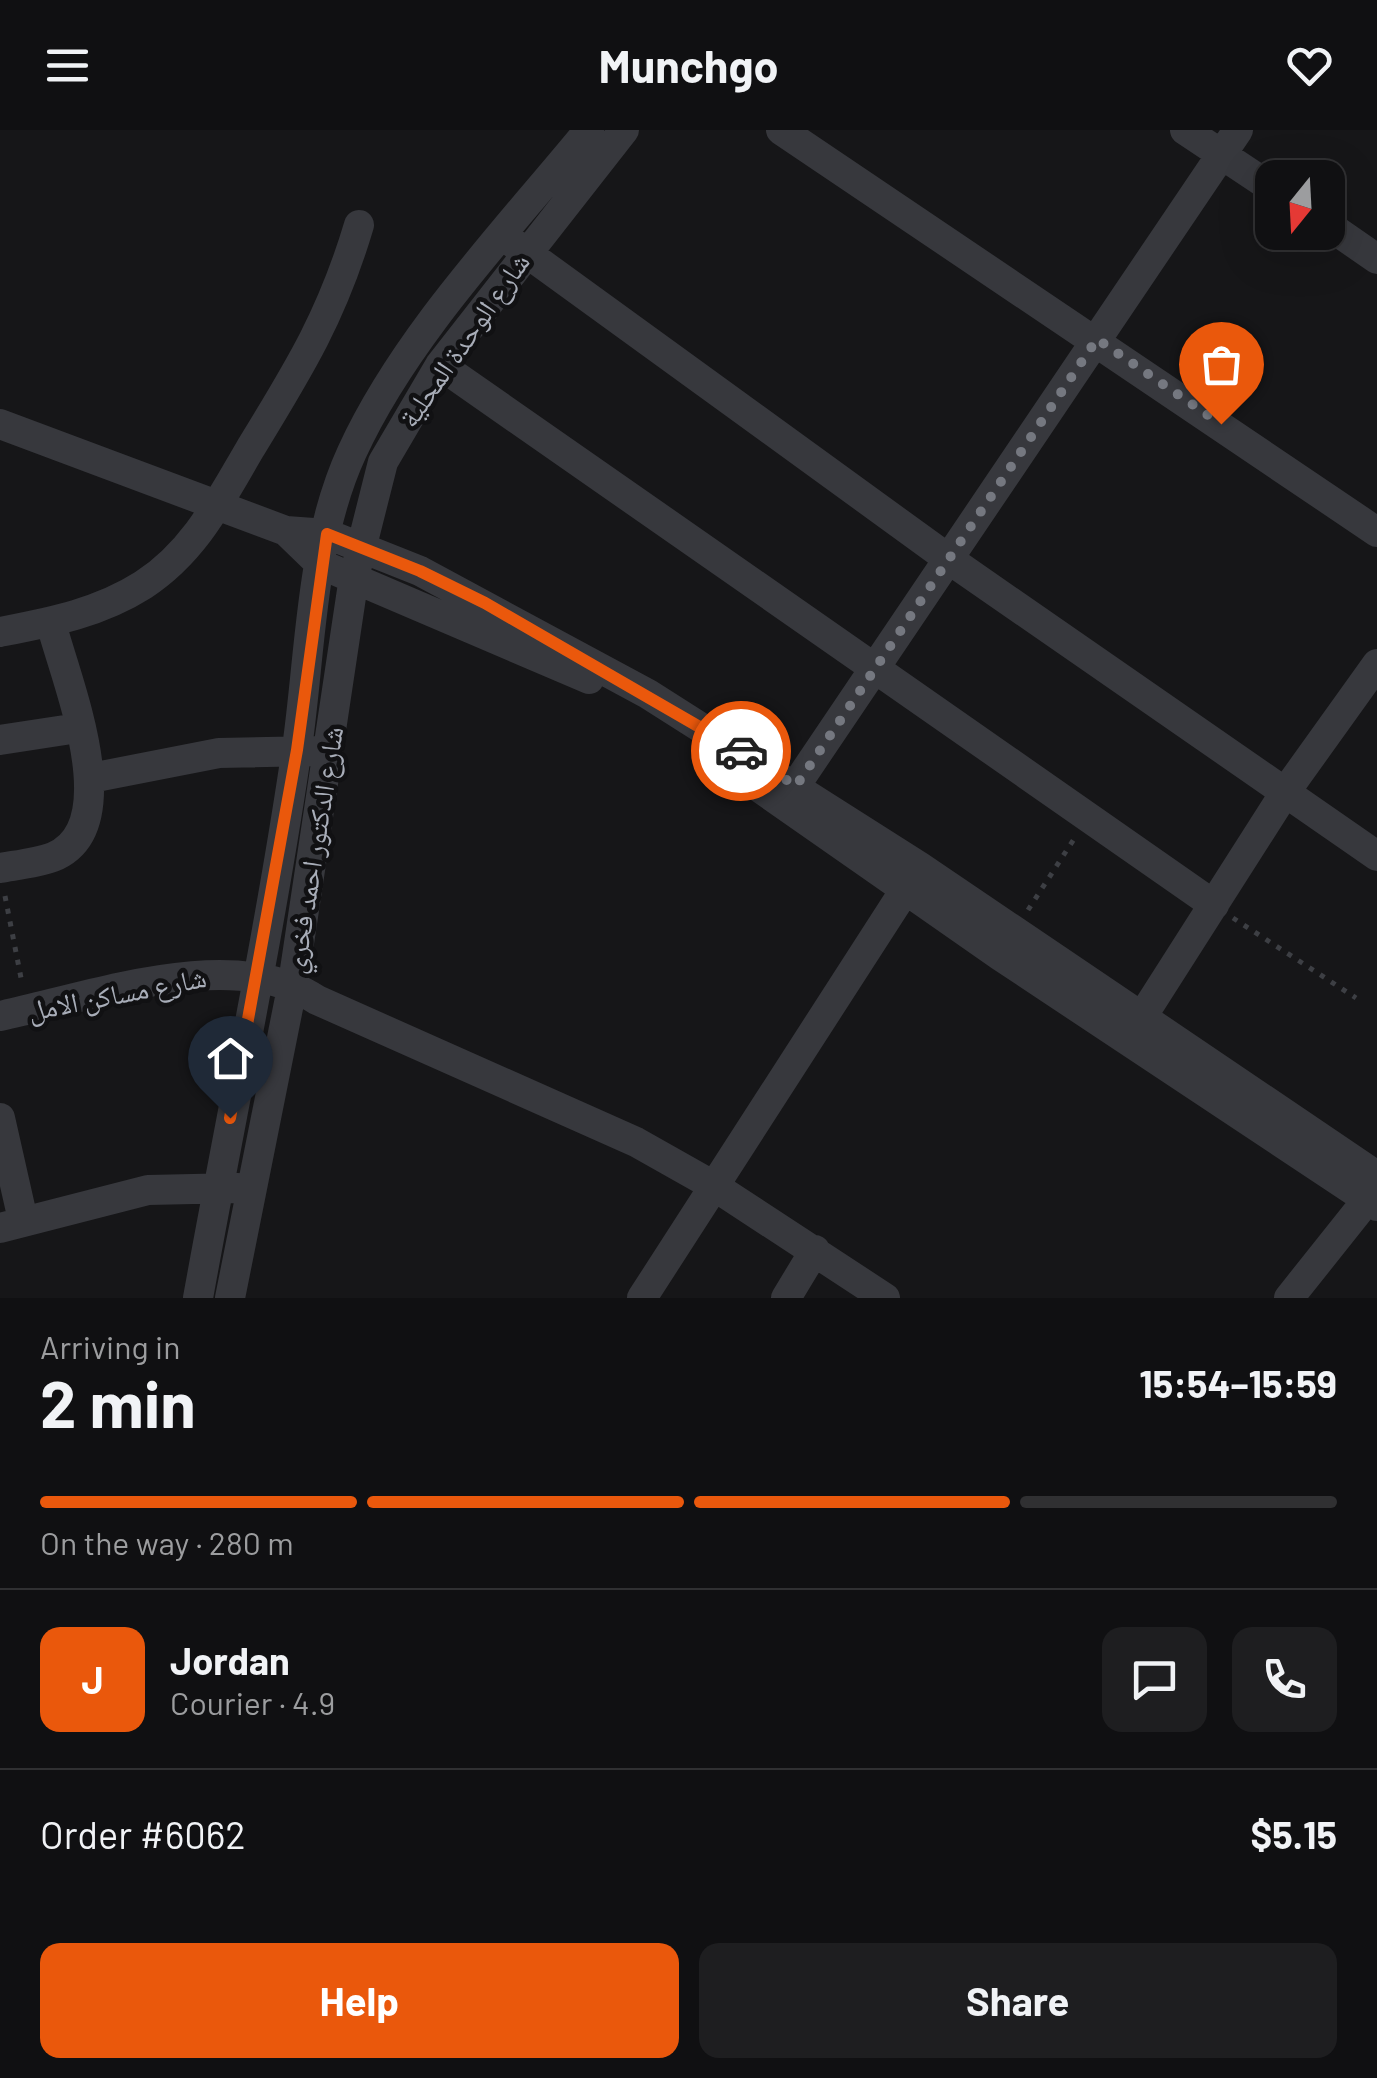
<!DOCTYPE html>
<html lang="en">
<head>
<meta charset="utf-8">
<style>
	body { margin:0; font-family:Barlow,"Noto Naskh Arabic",sans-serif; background:#1e1e20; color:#f1f3f6; height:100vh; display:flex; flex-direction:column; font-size:38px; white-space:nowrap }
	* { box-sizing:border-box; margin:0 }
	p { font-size:32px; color:#9c9d9f }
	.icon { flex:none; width:55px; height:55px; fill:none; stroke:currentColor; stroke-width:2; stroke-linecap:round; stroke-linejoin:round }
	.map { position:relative; height:1168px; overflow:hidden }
	.sheet { display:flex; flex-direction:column; background:#101012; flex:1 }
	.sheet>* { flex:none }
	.needle { width:65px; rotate:198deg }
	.controls { position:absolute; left:1255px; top:30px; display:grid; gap:20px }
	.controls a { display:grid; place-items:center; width:90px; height:90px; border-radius:20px; background:#101012; box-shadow:0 10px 40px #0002,0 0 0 2px #303032; font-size:50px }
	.pin { position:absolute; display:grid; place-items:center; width:85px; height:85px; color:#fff; margin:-102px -42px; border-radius:50% 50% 50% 0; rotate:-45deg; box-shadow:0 0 10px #0007 }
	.pin .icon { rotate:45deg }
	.courier { position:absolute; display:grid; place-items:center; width:100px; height:100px; margin:-50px; border:8px solid #ea580c; border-radius:50%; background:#fff; color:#222; box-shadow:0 2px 12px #0007 }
	.head em { font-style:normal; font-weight:700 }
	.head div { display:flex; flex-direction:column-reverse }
	.head { display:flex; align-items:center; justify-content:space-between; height:170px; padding:0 40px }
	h1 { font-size:65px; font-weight:700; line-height:75px }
	.bar { display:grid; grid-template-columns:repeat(4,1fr); gap:15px 10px; align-content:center; height:120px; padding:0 40px }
	.bar i { height:12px; border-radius:8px; background:#303032 }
	.bar .active { background:#ea580c }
	.bar p { grid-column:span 4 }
	.line { display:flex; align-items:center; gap:25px; padding:0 40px; border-top:2px solid #303032 }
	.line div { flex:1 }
	.round { display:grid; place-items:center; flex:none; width:105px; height:105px; border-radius:20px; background:#1e1e20 }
	.action { display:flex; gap:20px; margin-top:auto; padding:20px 40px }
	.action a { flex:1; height:115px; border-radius:20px; background:#ea580c; color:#fff; font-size:40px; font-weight:700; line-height:115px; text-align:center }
	.action a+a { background:#1e1e20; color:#f1f3f6 }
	header { display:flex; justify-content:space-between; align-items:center; height:130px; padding:0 40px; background:#101012; font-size:45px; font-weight:700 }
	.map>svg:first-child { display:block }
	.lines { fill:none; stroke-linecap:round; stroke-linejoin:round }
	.path { stroke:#3d3f44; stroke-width:5; stroke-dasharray:5 8; stroke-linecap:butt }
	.minor { stroke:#37383d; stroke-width:30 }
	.done { stroke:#757880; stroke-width:10; stroke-dasharray:0 18 }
	.route { stroke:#ea580c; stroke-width:12 }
	.labels { text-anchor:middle; stroke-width:9; stroke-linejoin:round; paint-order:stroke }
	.street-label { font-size:28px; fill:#a8adb8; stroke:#111113 }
</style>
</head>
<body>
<header><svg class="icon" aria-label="menu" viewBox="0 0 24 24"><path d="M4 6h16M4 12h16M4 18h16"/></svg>Munchgo<svg class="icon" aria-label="heart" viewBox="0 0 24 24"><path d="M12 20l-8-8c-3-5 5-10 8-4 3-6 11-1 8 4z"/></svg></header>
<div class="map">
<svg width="1377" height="1168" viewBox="0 0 1377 1168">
	<rect width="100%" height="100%" fill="#161618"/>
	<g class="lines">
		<path class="path" d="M 5,766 L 22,853
			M 1028,780 L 1074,709
			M 1233,788 L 1356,868"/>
		<path class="minor" d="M 781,0 L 1377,402
			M 1185,0 L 1272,58
			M 1328,95 L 1377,129
			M 509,110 L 950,430 L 1377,726
			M 440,235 L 1214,775
			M 0,294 L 286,401 L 327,404 L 420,441 L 648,564 L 920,737 L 1377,1046
			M 286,401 L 320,434 L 589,549
			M 0,502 C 51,492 99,483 143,455 C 195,421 220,370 250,319 C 299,239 332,186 359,95
			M 0,610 L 78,598
			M 91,648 L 219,623 L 316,621
			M 750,651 L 999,825 L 1377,1076
			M 785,671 L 1238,0
			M 0,738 C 17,735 37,733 53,727 C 128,697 65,548 51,493
			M 0,886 C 90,867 235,814 317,870 L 636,1012 L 714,1056 L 885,1168
			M 1131,904 L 1286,661 L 1377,534
			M 0,988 L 23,1090
			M 0,1098 L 148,1060 L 238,1058
			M 198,1168 C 231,985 270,802 297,618 C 311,520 310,413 352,322 C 405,206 508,99 589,0
			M 230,1168 L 293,853 L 354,447 L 383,332 L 440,235 L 624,0
			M 642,1168 L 905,760
			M 786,1168 L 815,1120
			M 1289,1168 L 1367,1070"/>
	</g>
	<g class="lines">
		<path class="done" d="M 741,621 L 796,656 L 1097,209 L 1221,294"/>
		<path class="route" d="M 230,988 L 297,620 L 327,404 L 420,441 L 485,473 L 741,621"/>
	</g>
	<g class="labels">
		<g class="street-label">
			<text transform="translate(464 210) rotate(-55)" y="10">شارع الوحدة المحلية</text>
			<text transform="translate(314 720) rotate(-81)" y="10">شارع الدكتور احمد فخري</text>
			<text transform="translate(117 864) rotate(-11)" y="10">شارع مساكن الامل</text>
		</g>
	</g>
</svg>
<div class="controls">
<a><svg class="needle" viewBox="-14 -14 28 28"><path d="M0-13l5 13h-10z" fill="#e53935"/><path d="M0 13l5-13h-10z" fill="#9c9d9f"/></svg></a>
</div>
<div class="pin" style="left:1221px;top:294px;background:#ea580c"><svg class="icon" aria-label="bag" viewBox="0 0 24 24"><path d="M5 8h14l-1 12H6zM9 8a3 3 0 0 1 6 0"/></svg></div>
<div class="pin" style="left:230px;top:988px;background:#1f2937"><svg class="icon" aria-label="home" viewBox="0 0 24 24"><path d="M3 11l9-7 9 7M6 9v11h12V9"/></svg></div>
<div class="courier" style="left:741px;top:621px"><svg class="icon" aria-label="car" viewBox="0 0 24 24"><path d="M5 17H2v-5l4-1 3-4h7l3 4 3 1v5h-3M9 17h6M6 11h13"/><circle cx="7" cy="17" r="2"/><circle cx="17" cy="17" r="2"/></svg></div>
</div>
<section class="sheet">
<div class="head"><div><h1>2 min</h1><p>Arriving in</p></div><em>15:54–15:59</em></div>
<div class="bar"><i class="active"></i><i class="active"></i><i class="active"></i><i></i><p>On the way · 280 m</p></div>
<div class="line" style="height:180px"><b class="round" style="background:#ea580c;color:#fff">J</b><div><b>Jordan</b><p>Courier · 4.9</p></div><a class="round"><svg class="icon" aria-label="chat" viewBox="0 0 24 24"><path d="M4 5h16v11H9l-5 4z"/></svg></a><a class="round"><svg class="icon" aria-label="phone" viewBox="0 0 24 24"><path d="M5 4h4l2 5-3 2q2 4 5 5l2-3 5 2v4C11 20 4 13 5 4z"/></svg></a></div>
<div class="line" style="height:130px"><div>Order #6062</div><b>$5.15</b></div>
<div class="action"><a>Help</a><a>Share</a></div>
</section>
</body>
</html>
